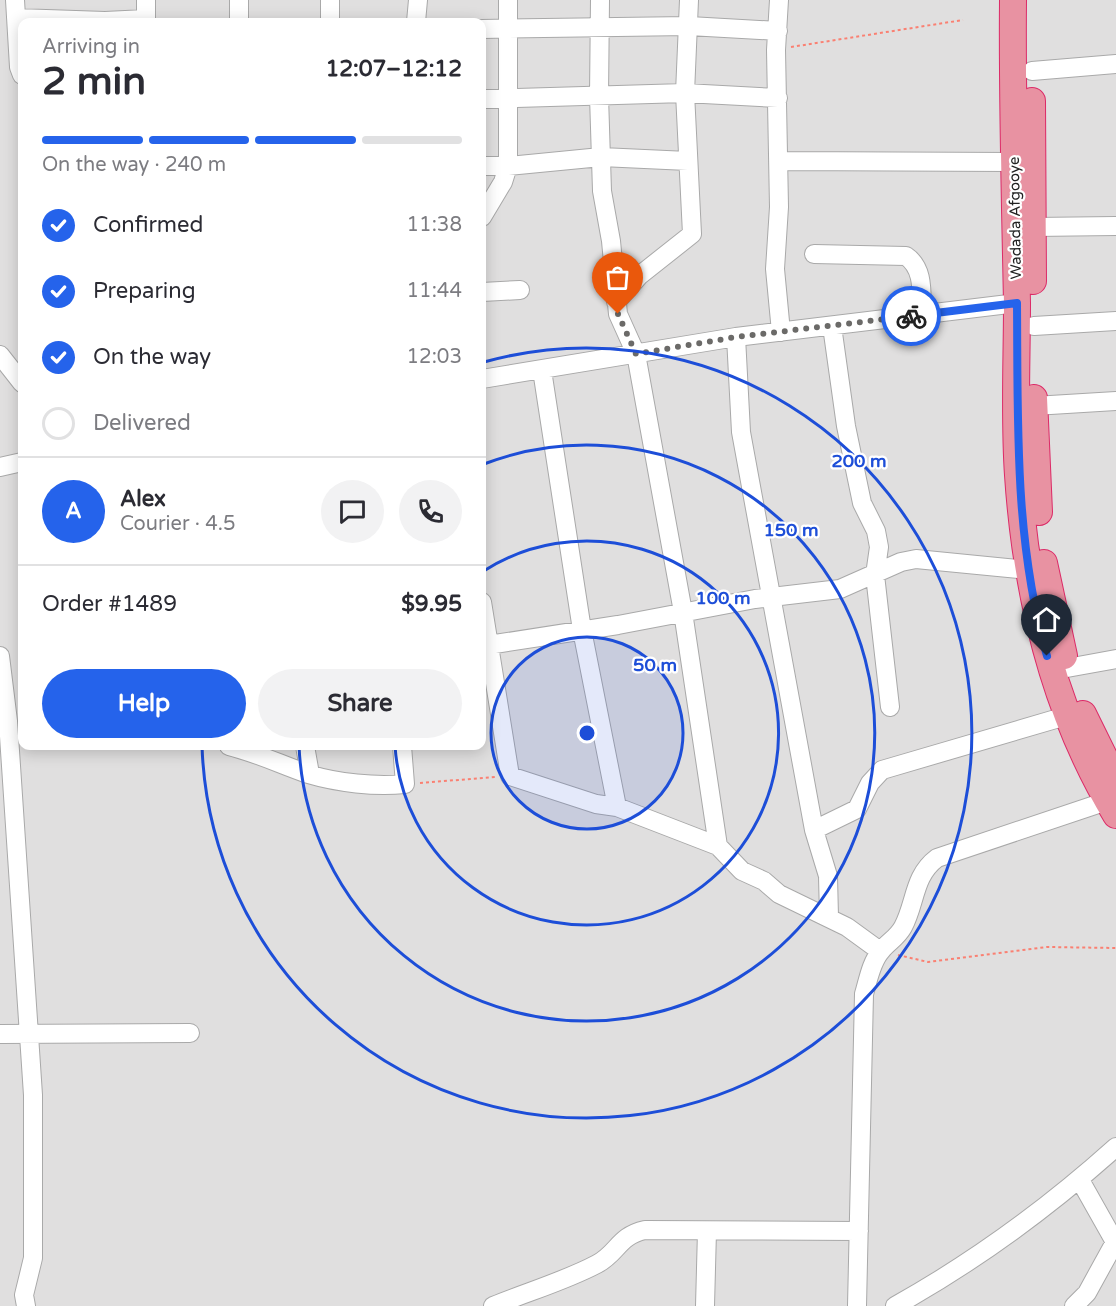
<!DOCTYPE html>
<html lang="en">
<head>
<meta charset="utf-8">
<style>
	body { margin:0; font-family:"Varela Round",sans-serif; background:#f2f2f3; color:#2b2b33; height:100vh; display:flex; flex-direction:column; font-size:22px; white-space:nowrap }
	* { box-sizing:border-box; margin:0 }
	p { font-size:20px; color:#7c7c81 }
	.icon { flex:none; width:33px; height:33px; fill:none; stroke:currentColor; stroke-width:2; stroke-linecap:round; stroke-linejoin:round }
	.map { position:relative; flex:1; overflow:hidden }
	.drawer { position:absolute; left:18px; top:18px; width:468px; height:732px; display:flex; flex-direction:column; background:#fff; border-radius:12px; box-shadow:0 3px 15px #0003 }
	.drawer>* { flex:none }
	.pin { position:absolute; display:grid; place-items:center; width:51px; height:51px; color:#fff; margin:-62px -26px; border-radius:50% 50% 50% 0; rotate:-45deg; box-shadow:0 0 6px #0007 }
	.pin .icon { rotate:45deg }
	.courier { position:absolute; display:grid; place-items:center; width:60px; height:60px; margin:-30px; border:4px solid #2563eb; border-radius:50%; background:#fff; color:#222; box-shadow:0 2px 8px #0007 }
	.summary em { font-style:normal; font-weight:700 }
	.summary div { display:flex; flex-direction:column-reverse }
	.summary { display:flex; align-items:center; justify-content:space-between; height:102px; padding:0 24px }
	h1 { font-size:39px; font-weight:700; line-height:45px }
	.bar { display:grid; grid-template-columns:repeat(4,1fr); gap:9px 6px; align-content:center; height:72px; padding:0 24px }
	.bar i { height:8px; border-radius:4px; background:#e1e1e2 }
	.bar .current { background:#2563eb }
	.bar p { grid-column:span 4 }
	.line { display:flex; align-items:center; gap:15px; padding:0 24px; border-top:2px solid #e1e1e2 }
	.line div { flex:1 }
	.round { display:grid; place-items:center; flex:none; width:63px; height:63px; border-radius:32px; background:#f2f2f3 }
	ol { padding:0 24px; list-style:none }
	li { display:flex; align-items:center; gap:18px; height:66px }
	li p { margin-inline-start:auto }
	li .icon { padding:6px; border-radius:50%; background:#2563eb; color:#fff; stroke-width:4 }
	li:last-child { color:#7c7c81 }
	li i { width:33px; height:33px; border:3px solid #e1e1e2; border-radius:50% }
	.cta { display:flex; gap:12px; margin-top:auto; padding:12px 24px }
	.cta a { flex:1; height:69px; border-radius:36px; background:#2563eb; color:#fff; font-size:24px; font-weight:700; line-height:69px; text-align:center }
	.cta a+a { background:#f2f2f3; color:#2b2b33 }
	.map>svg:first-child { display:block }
	.residential { fill:#e0dfdf; fill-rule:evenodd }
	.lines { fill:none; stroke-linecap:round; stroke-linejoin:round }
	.minor-casing { stroke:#a9a9a9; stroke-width:20 }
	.highway-casing { stroke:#dc2a67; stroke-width:28 }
	.path { stroke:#fa8072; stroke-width:2; stroke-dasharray:3 3; stroke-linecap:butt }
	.minor { stroke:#fff; stroke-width:18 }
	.highway { stroke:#e892a2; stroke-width:26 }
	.done { stroke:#6b6a68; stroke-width:6; stroke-dasharray:0 10.8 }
	.route { stroke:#2563eb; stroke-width:8 }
	.ring { fill:none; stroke:#1d4ed8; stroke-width:3 }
	.labels { text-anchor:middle; stroke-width:4.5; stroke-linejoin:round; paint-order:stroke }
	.street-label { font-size:15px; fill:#222; stroke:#fff }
	.centre { fill:#1d4ed8; stroke:#fff; stroke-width:3 }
	.ring-label { font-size:18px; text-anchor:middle; font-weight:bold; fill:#1d4ed8; stroke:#fff; stroke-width:4.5; stroke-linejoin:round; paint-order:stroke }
</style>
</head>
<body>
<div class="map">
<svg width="1116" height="1306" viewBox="0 0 1116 1306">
	<rect width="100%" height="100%" fill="#f2efe9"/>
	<path class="residential" d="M 0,0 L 1116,0 L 1116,1306 L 0,1306 ZM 22,22 L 482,22 L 482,746 L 22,746 Z"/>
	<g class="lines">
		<g class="minor-casing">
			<path id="minor" d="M 15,0 L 19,67 L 22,75
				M 239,0 L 239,22
				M 600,0 L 599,96 L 602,191 L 611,241 L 618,314 L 636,354 L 683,612 L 718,846
				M 779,0 L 776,50 L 779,207 L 775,269 L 781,332
				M 16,18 L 105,21 L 146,19
				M 146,22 L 146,0
				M 330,22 L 330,0
				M 416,22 L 418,0
				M 482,29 L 689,26 L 778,31
				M 1032,71 L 1116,64
				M 482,99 L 685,93 L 778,98
				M 779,161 L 1014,162
				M 482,166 L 508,166 L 601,157 L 688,161
				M 482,217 L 503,182 L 508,166 L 508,0
				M 1033,227 L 1116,226
				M 814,254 L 906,256 C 925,269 921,294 922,315
				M 482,292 L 520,290
				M 616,302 L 639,276 L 692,234 L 685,93 L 689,0
				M 832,326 L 846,426 L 862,503 L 876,531 L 879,547 L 875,575 L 890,707
				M 1034,326 L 1116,321
				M 736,337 L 741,432 L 814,830 L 828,876 L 829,917
				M 0,355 L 22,383
				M 542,370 L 582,630 L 617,807
				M 482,379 L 736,337 L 1017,303
				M 1034,406 L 1116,401
				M 0,467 L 22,462
				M 482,602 L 510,776 L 596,804 L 617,807 L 718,846 L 742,871 L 764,881 L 779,894 L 847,927 L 880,951
				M 482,646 L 618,625 L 755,599 L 840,589 L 901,562 L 916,559 L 1028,570
				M 0,656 L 8,721 L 33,1095 L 33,1258 L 24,1295 L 26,1306
				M 1067,668 L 1116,659
				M 229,746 C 257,753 282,765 308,774 C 338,783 375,787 405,784 L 402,746
				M 305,746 L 310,774
				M 814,830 L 857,809 L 870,783 L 882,770 L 1066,716
				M 0,1034 L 190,1033
				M 493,1306 C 527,1292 565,1281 597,1264 C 618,1253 618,1236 645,1230 L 859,1231
				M 705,1306 L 707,1231
				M 857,1306 L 864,994 C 868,981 871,962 881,951 C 888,942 897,938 903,927 C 916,903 913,876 937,858 L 1107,801
				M 895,1306 C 974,1262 1048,1208 1116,1147
				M 1074,1306 L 1087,1293 L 1115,1242 L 1080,1180"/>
		</g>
		<g class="highway-casing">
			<path id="highway" d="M 1013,0 C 1012,101 1015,202 1017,303 C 1017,360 1014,418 1018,475 C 1026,595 1053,711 1116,815
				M 1032,101 L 1033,281
				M 1034,398 L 1039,512
				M 1044,563 L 1064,656
				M 1083,714 L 1116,781"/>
		</g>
		<path class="path" d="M 791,47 L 963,20
			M 420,783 L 495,777
			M 898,955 L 928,962 L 1047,947 L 1116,948"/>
		<use href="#minor" class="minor"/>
		<use href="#highway" class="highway"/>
	</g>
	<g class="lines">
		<path class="done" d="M 618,314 L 636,354 L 736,337 L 911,316"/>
		<path class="route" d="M 911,316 L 1017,303 C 1018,422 1014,540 1047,656"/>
	</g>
	<circle cx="587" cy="733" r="96" fill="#1d4ed8" fill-opacity=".12"/>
	<g class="ring">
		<circle cx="587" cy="733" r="96"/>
		<path d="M482 572A192 192 0 1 1 395 746"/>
		<path d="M484 464A288 288 0 1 1 299 746"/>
		<path d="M484 362A385 385 0 1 1 202 746"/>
	</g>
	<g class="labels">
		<g class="street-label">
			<text transform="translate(1015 218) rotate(-91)" y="5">Wadada Afgooye</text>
		</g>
	</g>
	<circle cx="587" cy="733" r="9" class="centre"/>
	<g class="ring-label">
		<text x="859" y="467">200 m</text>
		<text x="791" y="536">150 m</text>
		<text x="723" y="604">100 m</text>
		<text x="655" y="671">50 m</text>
	</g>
</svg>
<div class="pin" style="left:618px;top:314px;background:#ea580c"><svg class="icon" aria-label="bag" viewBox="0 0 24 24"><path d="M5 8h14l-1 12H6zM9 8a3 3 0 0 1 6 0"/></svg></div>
<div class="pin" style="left:1047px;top:656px;background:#1f2937"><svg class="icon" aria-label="home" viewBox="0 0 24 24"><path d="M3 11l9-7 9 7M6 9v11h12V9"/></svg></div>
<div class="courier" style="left:911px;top:316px"><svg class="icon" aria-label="bike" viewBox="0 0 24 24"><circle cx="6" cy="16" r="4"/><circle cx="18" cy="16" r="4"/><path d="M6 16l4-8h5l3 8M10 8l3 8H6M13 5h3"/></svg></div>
<section class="drawer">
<div class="summary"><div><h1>2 min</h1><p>Arriving in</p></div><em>12:07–12:12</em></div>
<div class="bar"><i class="current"></i><i class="current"></i><i class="current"></i><i></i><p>On the way · 240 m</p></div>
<ol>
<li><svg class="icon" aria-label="check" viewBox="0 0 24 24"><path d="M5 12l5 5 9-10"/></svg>Confirmed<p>11:38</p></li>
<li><svg class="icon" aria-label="check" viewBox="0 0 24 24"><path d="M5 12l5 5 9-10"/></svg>Preparing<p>11:44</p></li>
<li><svg class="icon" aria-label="check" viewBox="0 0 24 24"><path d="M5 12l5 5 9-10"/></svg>On the way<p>12:03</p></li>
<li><i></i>Delivered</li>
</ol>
<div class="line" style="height:108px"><b class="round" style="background:#2563eb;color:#fff">A</b><div><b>Alex</b><p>Courier · 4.5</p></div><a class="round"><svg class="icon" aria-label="chat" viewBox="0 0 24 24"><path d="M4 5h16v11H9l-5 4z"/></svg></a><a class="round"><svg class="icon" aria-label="phone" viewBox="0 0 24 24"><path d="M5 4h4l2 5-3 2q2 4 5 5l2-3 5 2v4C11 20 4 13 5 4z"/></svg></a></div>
<div class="line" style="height:78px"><div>Order #1489</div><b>$9.95</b></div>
<div class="cta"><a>Help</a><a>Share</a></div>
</section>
</div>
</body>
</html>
